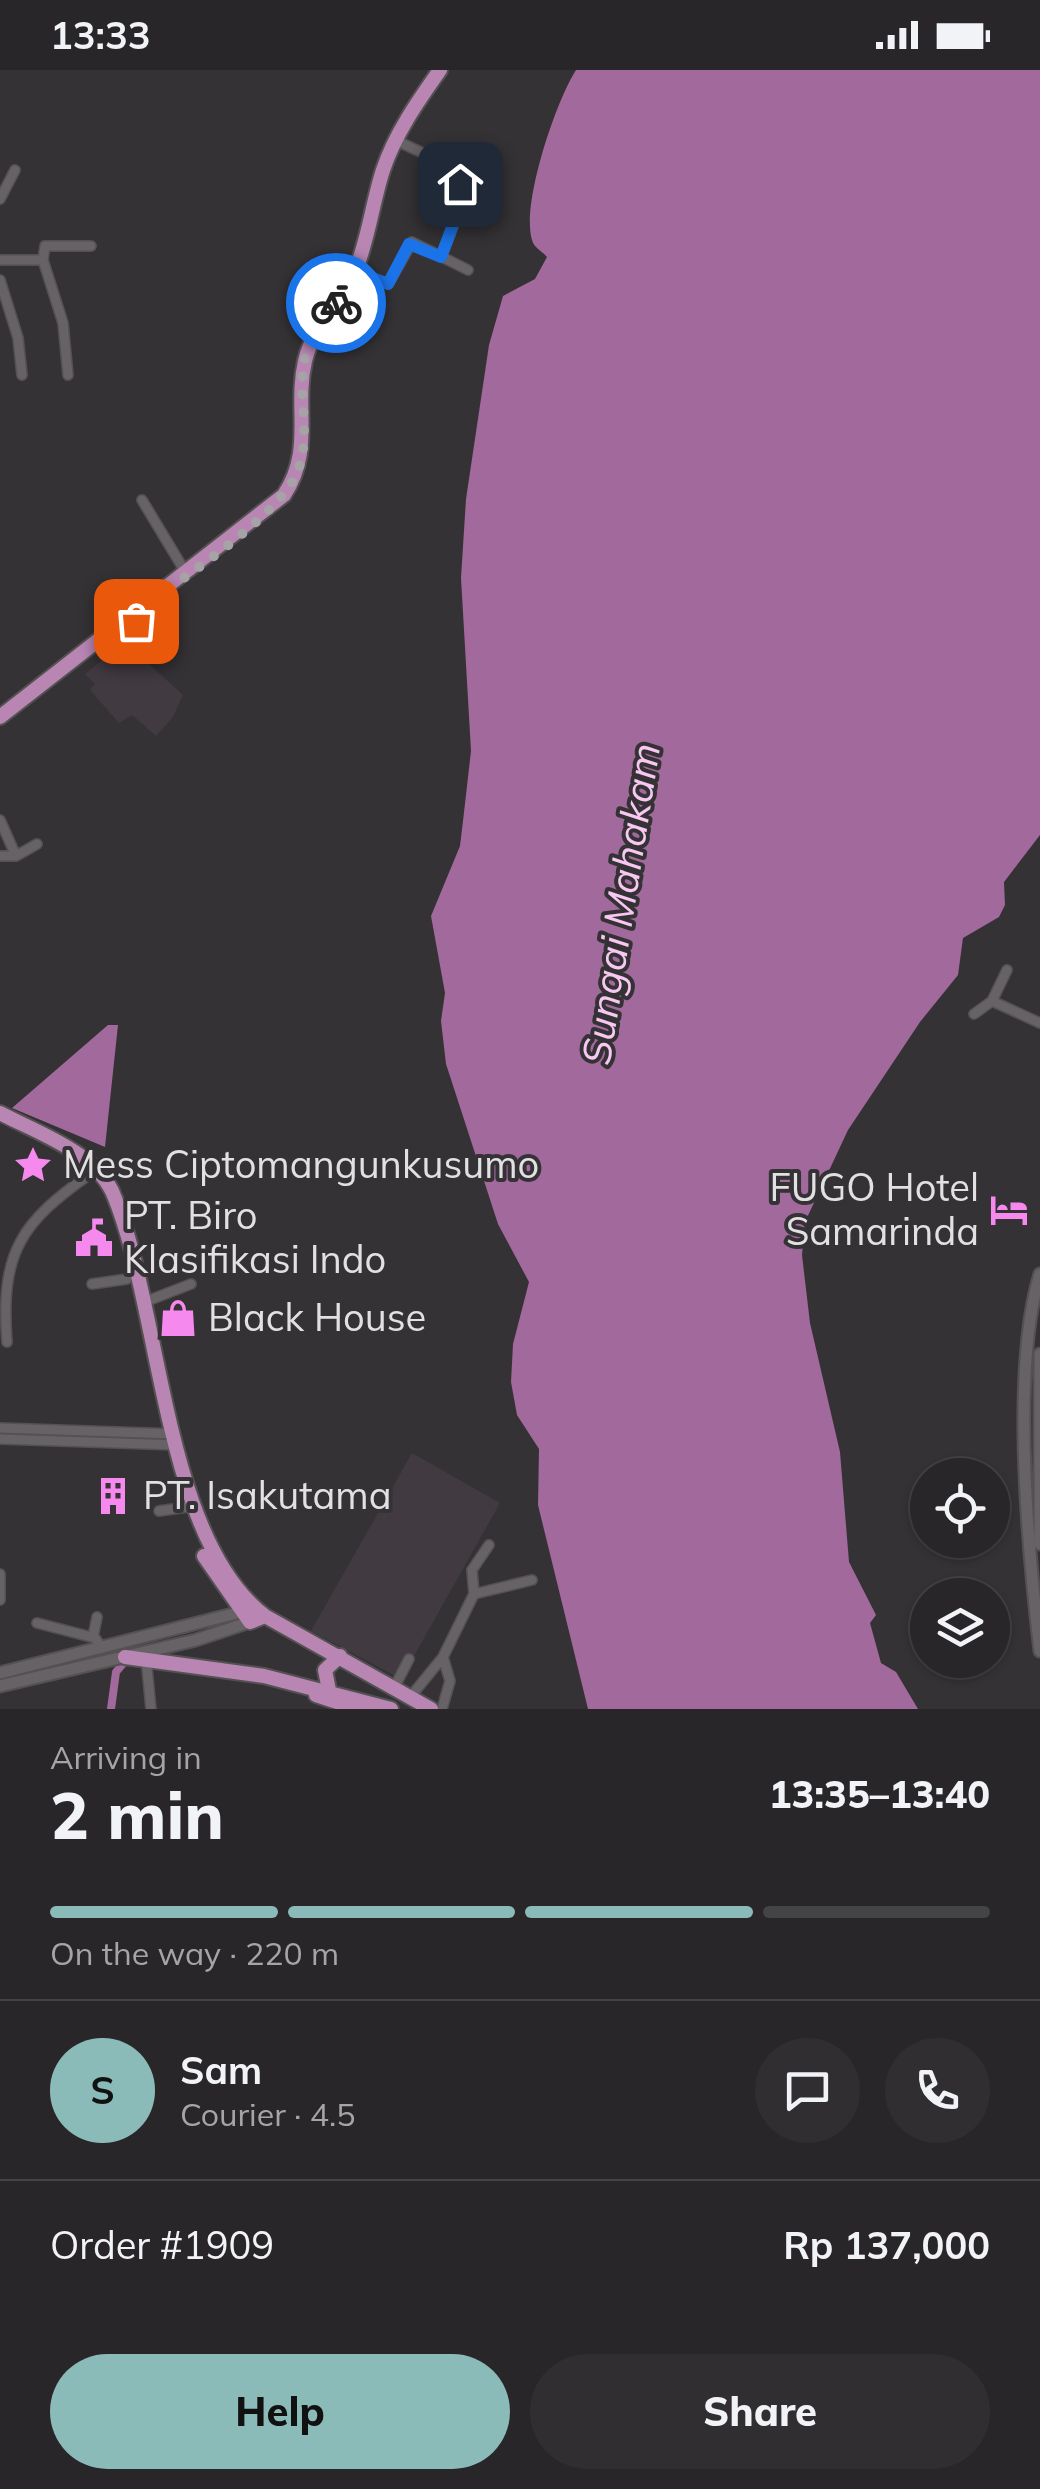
<!DOCTYPE html>
<html lang="en">
<head>
<meta charset="utf-8">
<style>
	body { margin:0; font-family:Mulish,sans-serif; background:#302e30; color:#f1f3f6; height:100vh; display:flex; flex-direction:column; font-size:38px; white-space:nowrap }
	* { box-sizing:border-box; margin:0 }
	p { font-size:32px; color:#a5a5a8 }
	.icon { flex:none; width:55px; height:55px; fill:none; stroke:currentColor; stroke-width:2; stroke-linecap:round; stroke-linejoin:round }
	.map { position:relative; height:1639px; overflow:hidden }
	.drawer { display:flex; flex-direction:column; background:#282628; flex:1 }
	.drawer>* { flex:none }
	.tools { position:absolute; left:910px; top:1388px; display:grid; gap:20px }
	.tools a { display:grid; place-items:center; width:100px; height:100px; border-radius:50%; background:#282628; box-shadow:0 2px 8px #0004,0 0 0 2px #444345; font-size:50px }
	.pin { position:absolute; display:grid; place-items:center; width:85px; height:85px; color:#fff; margin:-42px; border-radius:20px; box-shadow:0 5px 15px #0006 }
	.courier { position:absolute; display:grid; place-items:center; width:100px; height:100px; margin:-50px; border:8px solid #1a73e8; border-radius:50%; background:#fff; color:#222; box-shadow:0 2px 12px #0007 }
	.overview em { font-style:normal; font-weight:800 }
	.overview div { display:flex; flex-direction:column-reverse }
	.overview { display:flex; align-items:center; justify-content:space-between; height:170px; padding:0 50px }
	h1 { font-size:65px; font-weight:800; line-height:75px }
	.bar { display:grid; grid-template-columns:repeat(4,1fr); gap:15px 10px; align-content:center; height:120px; padding:0 50px }
	.bar i { height:12px; border-radius:8px; background:#444345 }
	.bar .active { background:#8bbbb9 }
	.bar p { grid-column:span 4 }
	.line { display:flex; align-items:center; gap:25px; padding:0 50px; border-top:2px solid #444345 }
	.line div { flex:1 }
	.round { display:grid; place-items:center; flex:none; width:105px; height:105px; border-radius:52px; background:#302e30 }
	.button { display:flex; gap:20px; margin-top:auto; padding:20px 50px }
	.button a { flex:1; height:115px; border-radius:60px; background:#8bbbb9; color:#111; font-size:40px; font-weight:800; line-height:115px; text-align:center }
	.button a+a { background:#302e30; color:#f1f3f6 }
	.status { display:flex; justify-content:space-between; align-items:center; height:70px; padding:0 50px; background:#282628; direction:ltr }
	.status svg { height:28px; fill:currentColor }
	.map>svg:first-child { display:block }
	.built { fill:#423a41 }
	.water { fill:#a1699c }
	.lines { fill:none; stroke-linecap:round; stroke-linejoin:round }
	.canal { stroke:#a1699c; stroke-width:8 }
	.minor-casing { stroke:#545153; stroke-width:12 }
	.secondary-casing { stroke:#545153; stroke-width:15 }
	.trunk-casing { stroke:#545153; stroke-width:18 }
	.minor { stroke:#666265; stroke-width:9 }
	.secondary { stroke:#666265; stroke-width:11 }
	.trunk { stroke:#b986b4; stroke-width:14 }
	.done { stroke:#a5a3a5; stroke-width:10; stroke-dasharray:0 18 }
	.route { stroke:#1a73e8; stroke-width:12 }
	.labels { text-anchor:middle; stroke-width:8; stroke-linejoin:round; paint-order:stroke }
	.poi-label { font-size:38px; fill:#e2e0e2; stroke:#353235; text-anchor:start }
	.water-label { font-size:40px; font-style:italic; fill:#f8c8f3; stroke:#353235 }
</style>
</head>
<body>
<div class="status"><b>13:33</b><svg viewBox="0 0 49 12"><path d="M0 12V9h3v3zM5 12V6h3v6zM10 12V3h3v9zM15 12V0h3v12zM26 1h20v11H26zM47 4h2v5h-2z"/></svg></div>
<div class="map">
<svg width="1040" height="1639" viewBox="0 0 1040 1639">
	<rect width="100%" height="100%" fill="#353235"/>
	<path class="built" d="M 125,572 L 183,625 L 173,647 L 156,666 L 132,645 L 119,653 L 90,620 L 95,614 L 85,604 Z
		M 412,1383 L 500,1433 L 401,1609 L 311,1561 Z"/>
	<path class="water" d="M 576,0 L 1040,0 L 1040,765 L 1004,812 L 1005,835 L 999,847 L 963,868 L 958,905 L 920,952 L 848,1060 L 805,1152 L 802,1185 L 810,1253 L 840,1382 L 849,1492 L 876,1545 L 870,1553 L 881,1593 L 896,1602 L 918,1639 L 588,1639 L 538,1435 L 539,1379 L 517,1345 L 511,1312 L 513,1274 L 529,1212 L 498,1154 L 446,994 L 441,951 L 445,923 L 431,846 L 460,776 L 463,751 L 471,681 L 461,508 L 466,429 L 489,275 L 503,226 L 535,209 L 547,187 C 541,180 534,178 532,170 C 521,134 556,31 576,0 Z
		M 108,955 L 118,955 L 105,1077 L 12,1038 Z"/>
	<g class="lines">
		<path class="canal" d="M 111,1639 L 116,1602 L 127,1589"/>
		<g class="minor-casing">
			<path id="minor" d="M 397,71 L 440,91 L 460,110 L 459,141 L 441,187
				M 0,129 L 15,100
				M 0,190 L 43,190
				M 355,201 L 388,214 L 412,172 L 468,200
				M 0,210 L 18,268 L 22,305
				M 68,305 L 63,253 L 43,190 L 45,176 L 91,176
				M 142,430 L 186,503
				M 0,750 L 16,786
				M 0,786 L 16,786 L 37,774
				M 992,931 L 1040,953
				M 974,944 L 992,931 L 1007,900
				M 92,1214 L 127,1209
				M 142,1233 L 191,1214
				M 7,1272 C 0,1181 22,1152 90,1104
				M 0,1358 L 175,1364
				M 0,1369 L 178,1375
				M 159,1441 L 187,1437
				M 489,1475 L 472,1500 L 474,1524 L 532,1510
				M 0,1504 L 0,1530
				M 37,1553 L 95,1568 L 102,1578
				M 93,1567 L 97,1547
				M 146,1588 L 151,1639
				M 395,1616 L 409,1589
				M 411,1626 L 443,1587 L 474,1524
				M 442,1639 L 450,1611 L 443,1587"/>
		</g>
		<g class="secondary-casing">
			<path id="secondary" d="M 1040,1204 C 1011,1299 1028,1480 1040,1581
				M 1040,1284 L 1040,1474
				M 0,1603 L 241,1542
				M 0,1616 L 196,1570 L 250,1552"/>
		</g>
		<g class="trunk-casing">
			<path id="trunk" d="M 0,647 L 284,425 C 314,380 294,339 305,291 C 313,256 339,236 354,204 C 368,172 372,134 383,100 C 395,64 418,31 440,0
				M 0,1043 C 38,1063 92,1081 112,1121 C 162,1237 162,1468 265,1546 L 431,1639
				M 204,1486 L 250,1552 L 265,1546
				M 125,1587 L 264,1606 L 391,1639
				M 329,1620 L 325,1600 L 340,1586
				M 316,1625 L 358,1639"/>
		</g>
		<use href="#minor" class="minor"/>
		<use href="#secondary" class="secondary"/>
		<use href="#trunk" class="trunk"/>
	</g>
	<g class="lines">
		<path class="done" d="M 136,551 L 132,545 C 174,513 281,447 298,400 C 311,365 298,329 304,293 C 309,268 323,253 336,233"/>
		<path class="route" d="M 336,233 L 355,201 L 388,214 L 409,174 L 441,187 L 458,141 L 460,114"/>
	</g>
	<defs>
		<g id="sight-bare" transform="scale(3)"><path d="M0-6L1.8-2.2L6-1.7L2.9 1.2L3.7 5.4L0 3.3L-3.7 5.4L-2.9 1.2L-6-1.7L-1.8-2.2Z" fill="#f689ee" stroke="#353235" stroke-width="2.5" paint-order="stroke"/></g>
		<g id="hotel-bare" transform="scale(3)"><path d="M-6-4.5h1.5V1H6V5H4.5V3h-9V5H-6ZM-4 0a1.8 1.8 0 1 1 3.6 0ZM.5 0V-2.5h3Q6-2.5 6 0Z" fill="#f689ee" stroke="#353235" stroke-width="2.5" paint-order="stroke"/></g>
		<g id="civic-bare" transform="scale(3)"><path d="M-.6-6.5H3V-4.5H.6V-3L4-1V1h2V6H-6V1h2V-1L-.6-3ZM-1.2 2.5V6h2.4V2.5Z" fill="#f689ee" stroke="#353235" stroke-width="2.5" paint-order="stroke"/></g>
		<g id="shop-bare" transform="scale(3)"><path d="M-5-2.5h2.3a2.7 3.5 0 0 1 5.4 0H5L5.5 6h-11ZM-1.5-2.5h3a1.5 2.3 0 0 0-3 0Z" fill="#f689ee" stroke="#353235" stroke-width="2.5" paint-order="stroke"/></g>
		<g id="building-bare" transform="scale(3)"><path d="M-4-6H4V6H1V3H-1V6H-4ZM-2.5-4.3h1.7v1.8h-1.7ZM.8-4.3h1.7v1.8H.8ZM-2.5-1h1.7V.8h-1.7ZM.8-1h1.7V.8H.8Z" fill="#f689ee" stroke="#353235" stroke-width="2.5" paint-order="stroke"/></g>
	</defs>
	<g fill-rule="evenodd">
		<use href="#sight-bare" x="33" y="1095"/>
		<use href="#hotel-bare" x="1009" y="1140"/>
		<use href="#civic-bare" x="94" y="1168"/>
		<use href="#shop-bare" x="178" y="1248"/>
		<use href="#building-bare" x="113" y="1426"/>
	</g>
	<g class="labels">
		<g class="poi-label">
			<text x="63" y="1108">Mess Ciptomangunkusumo</text>
			<text x="979" y="1131" text-anchor="end">FUGO Hotel<tspan x="979" dy="44">Samarinda</tspan></text>
			<text x="124" y="1159">PT. Biro<tspan x="124" dy="44">Klasifikasi Indo</tspan></text>
			<text x="208" y="1261">Black House</text>
			<text x="143" y="1439">PT. Isakutama</text>
		</g>
		<g class="water-label">
			<text transform="translate(621 834) rotate(-81)" y="14">Sungai Mahakam</text>
		</g>
	</g>
</svg>
<div class="tools">
<a><svg class="icon" aria-label="locate" viewBox="0 0 24 24"><circle cx="12" cy="12" r="6"/><path d="M12 2v4M12 18v4M2 12h4M18 12h4"/></svg></a>
<a><svg class="icon" aria-label="layers" viewBox="0 0 24 24"><path d="M12 4l9 5-9 5-9-5zM3 14l9 5 9-5"/></svg></a>
</div>
<div class="pin" style="left:136px;top:551px;background:#ea580c"><svg class="icon" aria-label="bag" viewBox="0 0 24 24"><path d="M5 8h14l-1 12H6zM9 8a3 3 0 0 1 6 0"/></svg></div>
<div class="pin" style="left:460px;top:114px;background:#1f2937"><svg class="icon" aria-label="home" viewBox="0 0 24 24"><path d="M3 11l9-7 9 7M6 9v11h12V9"/></svg></div>
<div class="courier" style="left:336px;top:233px"><svg class="icon" aria-label="bike" viewBox="0 0 24 24"><circle cx="6" cy="16" r="4"/><circle cx="18" cy="16" r="4"/><path d="M6 16l4-8h5l3 8M10 8l3 8H6M13 5h3"/></svg></div>
</div>
<section class="drawer">
<div class="overview"><div><h1>2 min</h1><p>Arriving in</p></div><em>13:35–13:40</em></div>
<div class="bar"><i class="active"></i><i class="active"></i><i class="active"></i><i></i><p>On the way · 220 m</p></div>
<div class="line" style="height:180px"><b class="round" style="background:#8bbbb9;color:#111">S</b><div><b>Sam</b><p>Courier · 4.5</p></div><a class="round"><svg class="icon" aria-label="chat" viewBox="0 0 24 24"><path d="M4 5h16v11H9l-5 4z"/></svg></a><a class="round"><svg class="icon" aria-label="phone" viewBox="0 0 24 24"><path d="M5 4h4l2 5-3 2q2 4 5 5l2-3 5 2v4C11 20 4 13 5 4z"/></svg></a></div>
<div class="line" style="height:130px"><div>Order #1909</div><b>Rp 137,000</b></div>
<div class="button"><a>Help</a><a>Share</a></div>
</section>
</body>
</html>
